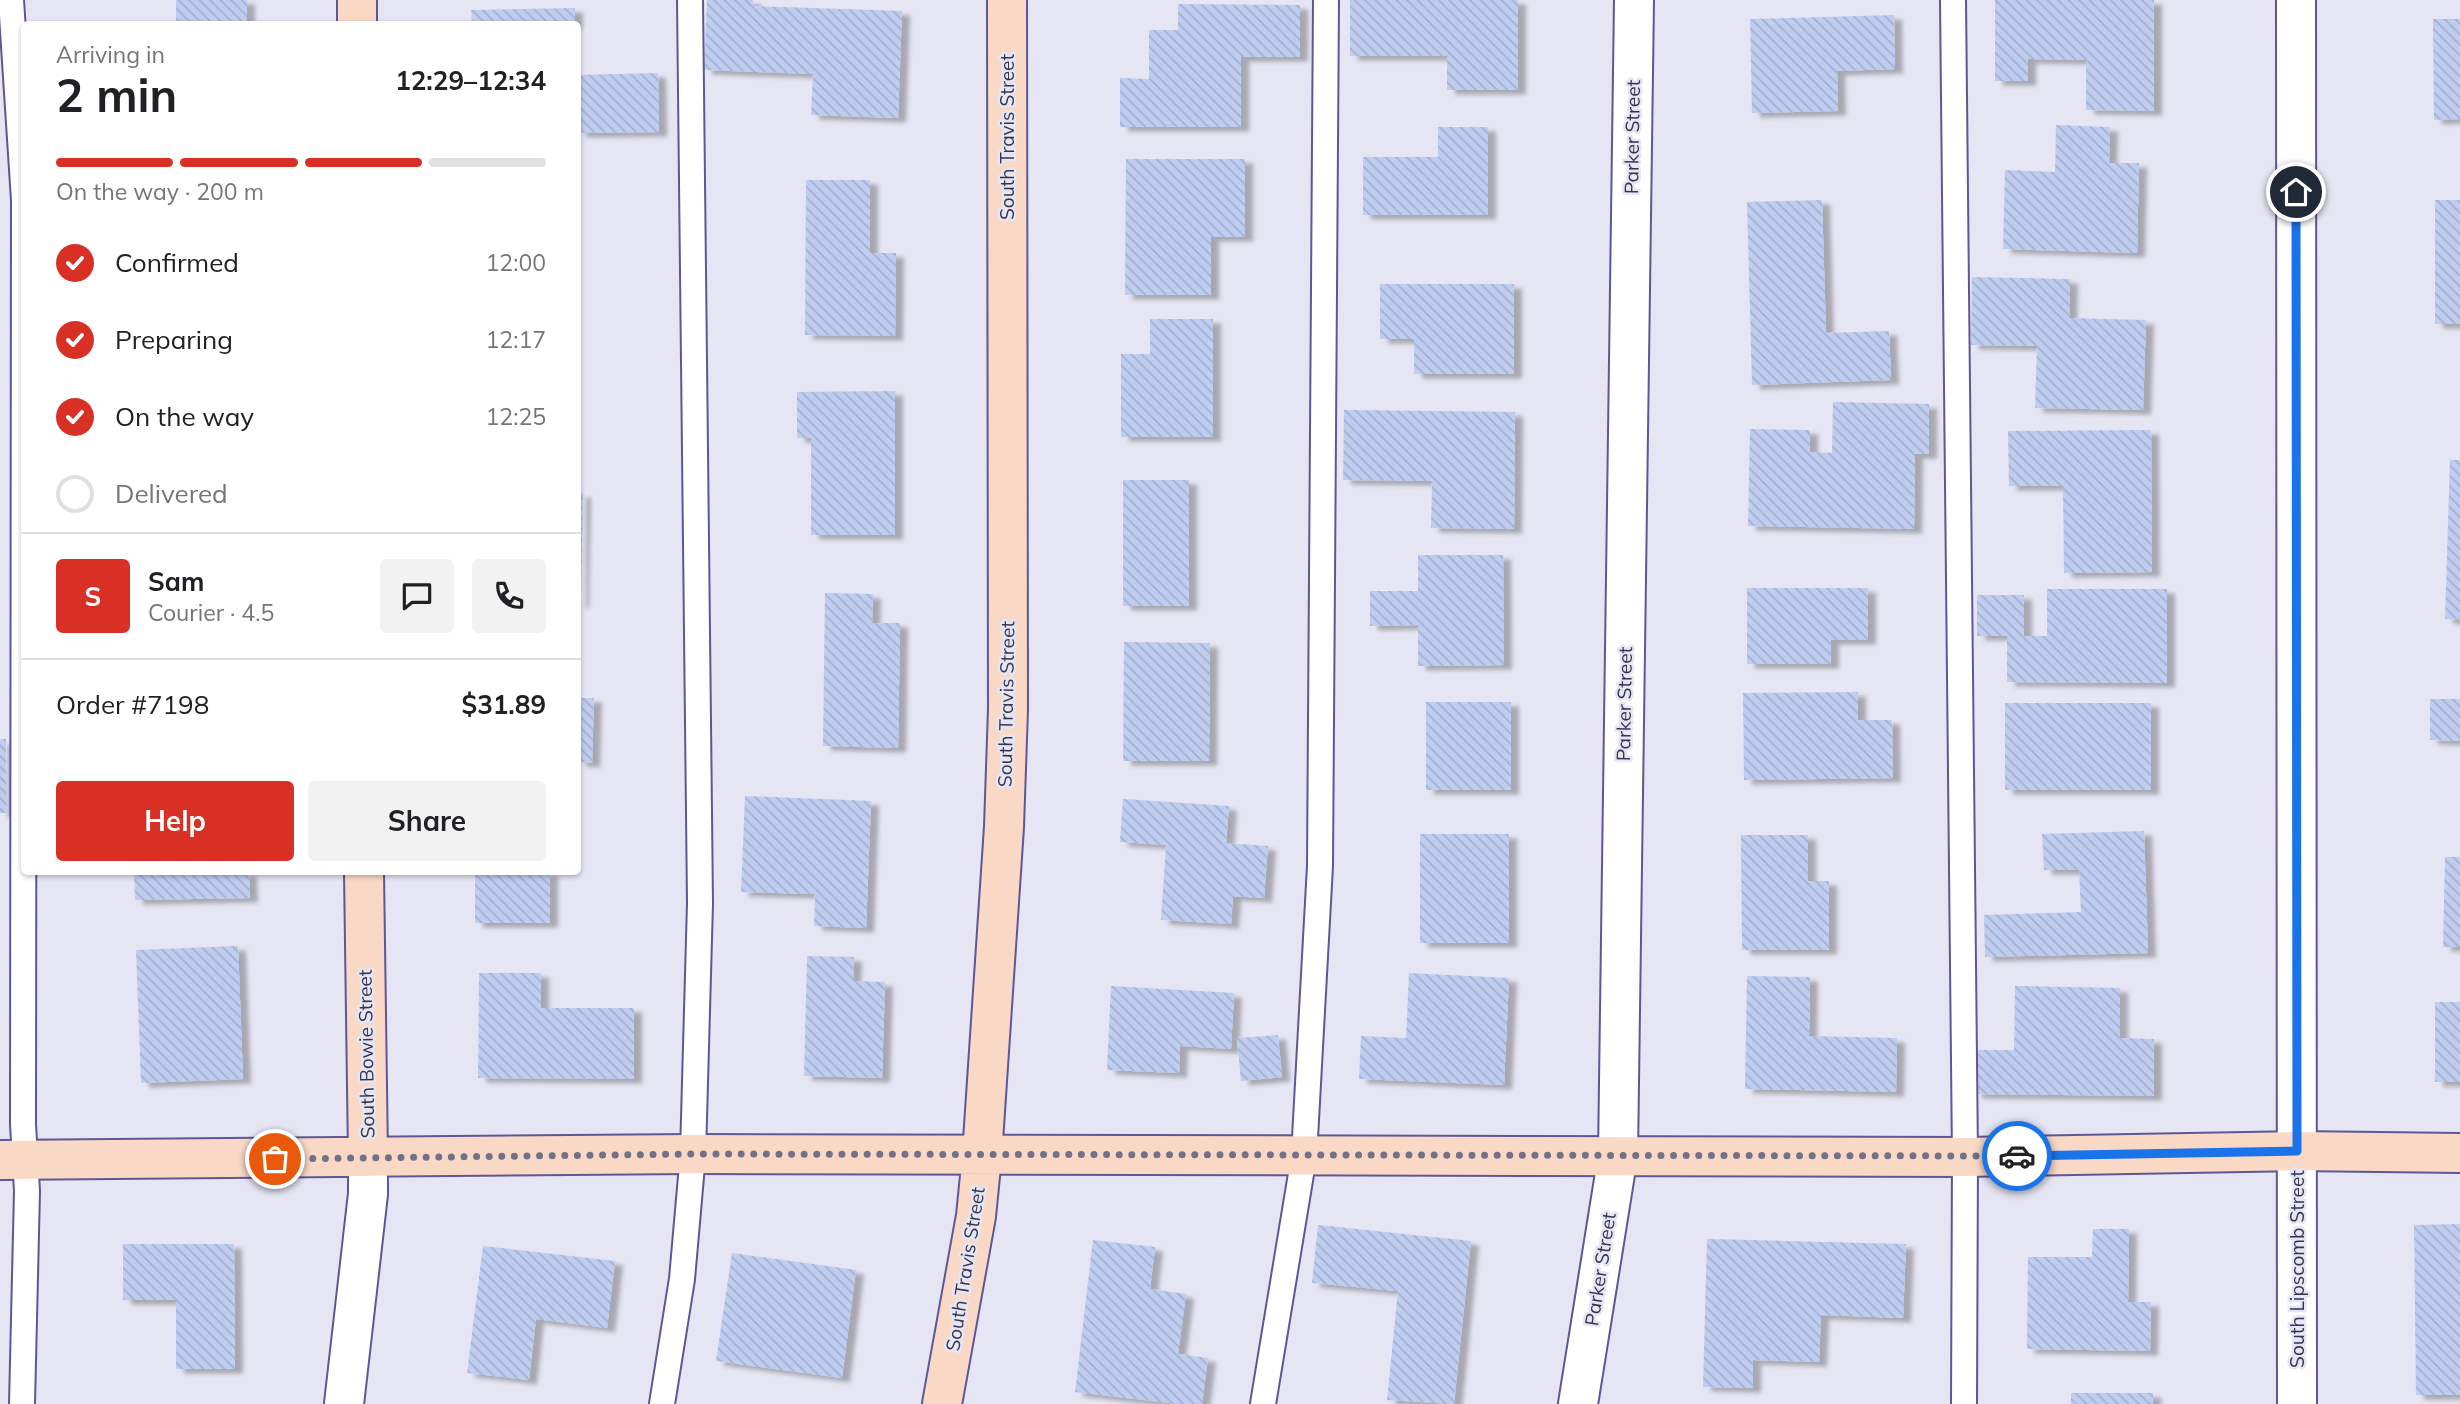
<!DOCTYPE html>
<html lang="en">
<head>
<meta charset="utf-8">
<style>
	body { margin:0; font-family:Mulish,sans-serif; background:#f2f2f2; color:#202124; height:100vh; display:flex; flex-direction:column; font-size:26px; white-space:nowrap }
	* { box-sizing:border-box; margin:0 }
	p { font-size:23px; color:#757577 }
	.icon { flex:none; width:38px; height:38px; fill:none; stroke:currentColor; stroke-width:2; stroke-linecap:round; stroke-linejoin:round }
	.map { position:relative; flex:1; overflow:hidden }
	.details { position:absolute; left:21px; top:21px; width:560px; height:854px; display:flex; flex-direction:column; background:#fff; border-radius:7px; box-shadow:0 2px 5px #0004 }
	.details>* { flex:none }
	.pin { position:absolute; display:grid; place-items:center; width:60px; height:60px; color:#fff; margin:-30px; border:4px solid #fff; border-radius:50%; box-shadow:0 2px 7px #0007 }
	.courier { position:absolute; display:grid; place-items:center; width:70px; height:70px; margin:-35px; border:5px solid #1a73e8; border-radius:50%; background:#fff; color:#222; box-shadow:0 2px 9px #0007 }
	.summary em { font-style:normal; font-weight:700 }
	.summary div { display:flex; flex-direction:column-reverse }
	.summary { display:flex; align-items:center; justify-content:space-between; height:119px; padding:0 35px }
	h1 { font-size:46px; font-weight:700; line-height:52px }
	.bar { display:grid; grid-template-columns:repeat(4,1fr); gap:10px 7px; align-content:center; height:84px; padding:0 35px }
	.bar i { height:9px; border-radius:5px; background:#e0e0e0 }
	.bar .current { background:#d93025 }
	.bar p { grid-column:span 4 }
	.line { display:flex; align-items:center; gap:18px; padding:0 35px; border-top:2px solid #e0e0e0 }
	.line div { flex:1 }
	.round { display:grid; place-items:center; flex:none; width:74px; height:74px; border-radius:7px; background:#f2f2f2 }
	ol { padding:0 35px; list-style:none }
	li { display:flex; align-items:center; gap:21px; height:77px }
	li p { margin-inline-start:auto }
	li .icon { padding:7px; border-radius:50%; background:#d93025; color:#fff; stroke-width:4 }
	li:last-child { color:#757577 }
	li i { width:38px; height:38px; border:4px solid #e0e0e0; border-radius:50% }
	.button { display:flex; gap:14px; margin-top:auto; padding:14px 35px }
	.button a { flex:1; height:80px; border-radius:7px; background:#d93025; color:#fff; font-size:28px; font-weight:700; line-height:80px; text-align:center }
	.button a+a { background:#f2f2f2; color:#202124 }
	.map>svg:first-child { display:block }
	.building { fill:url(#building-back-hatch); filter:url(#shadow) }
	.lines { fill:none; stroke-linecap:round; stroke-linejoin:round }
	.service-casing { stroke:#5f5795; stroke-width:28 }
	.minor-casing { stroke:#5f5795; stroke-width:42 }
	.tertiary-casing { stroke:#5f5795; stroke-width:42 }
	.secondary-casing { stroke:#5f5795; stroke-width:42 }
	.service { stroke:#fff; stroke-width:24 }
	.minor { stroke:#fff; stroke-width:38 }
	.tertiary { stroke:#fff; stroke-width:38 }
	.secondary { stroke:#f9d9c6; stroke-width:38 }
	.done { stroke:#737188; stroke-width:7; stroke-dasharray:0 12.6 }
	.route { stroke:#1a73e8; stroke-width:9 }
	.labels { text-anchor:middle; stroke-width:5; stroke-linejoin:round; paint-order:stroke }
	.street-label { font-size:19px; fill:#36334f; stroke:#e5e5f3 }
</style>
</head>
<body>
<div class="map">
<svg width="2460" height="1404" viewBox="0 0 2460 1404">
	<defs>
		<pattern id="building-back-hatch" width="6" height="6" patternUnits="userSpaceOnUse" patternTransform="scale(1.75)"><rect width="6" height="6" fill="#bfcdf1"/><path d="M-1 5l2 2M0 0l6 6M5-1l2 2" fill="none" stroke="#a5b0d0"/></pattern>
		<filter id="shadow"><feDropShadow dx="8" dy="4.5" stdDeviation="2" flood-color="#0004"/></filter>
	</defs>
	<rect width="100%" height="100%" fill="#e5e5f3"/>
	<path class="building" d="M 176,0 L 247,0 L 247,24 L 176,24 Z
		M 707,0 L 753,0 L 753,6 L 902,11 L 898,118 L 811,115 L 813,74 L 704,70 Z
		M 1350,0 L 1518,0 L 1518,90 L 1447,90 L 1447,56 L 1350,56 Z
		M 1995,0 L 2154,0 L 2154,111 L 2086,110 L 2086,60 L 2028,59 L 2028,81 L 1995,81 Z
		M 1178,4 L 1300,5 L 1300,57 L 1241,57 L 1241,127 L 1120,127 L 1120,78 L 1149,79 L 1149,30 L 1178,30 Z
		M 575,8 L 575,24 L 472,24 L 471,10 Z
		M 1894,15 L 1895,69 L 1837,71 L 1838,111 L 1752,113 L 1750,19 Z
		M 2433,19 L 2460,19 L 2460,119 L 2434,120 Z
		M 658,73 L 659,132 L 578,133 L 578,75 Z
		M 2056,125 L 2110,127 L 2109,163 L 2139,163 L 2137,253 L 2003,249 L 2005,170 L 2055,172 Z
		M 1438,127 L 1488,127 L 1488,215 L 1363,215 L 1363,157 L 1438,157 Z
		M 1126,159 L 1245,159 L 1245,237 L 1211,237 L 1211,295 L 1125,295 Z
		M 806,180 L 870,180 L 870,253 L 896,253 L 895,336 L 805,335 Z
		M 1822,200 L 1826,333 L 1889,331 L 1891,380 L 1752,385 L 1747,202 Z
		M 2435,200 L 2460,200 L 2460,324 L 2435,324 Z
		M 1972,277 L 2070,279 L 2069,318 L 2146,320 L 2143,410 L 2035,408 L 2037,346 L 1971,345 Z
		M 1380,284 L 1514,284 L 1514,374 L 1414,374 L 1414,339 L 1380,339 Z
		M 1150,319 L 1213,319 L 1213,437 L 1121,437 L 1121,354 L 1150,354 Z
		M 895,391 L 895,535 L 811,535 L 811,438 L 797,438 L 797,392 Z
		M 1833,402 L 1929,404 L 1929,454 L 1915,454 L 1914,529 L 1748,526 L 1750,429 L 1810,430 L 1810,452 L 1832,453 Z
		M 1344,410 L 1515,412 L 1514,529 L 1431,528 L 1432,481 L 1343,480 Z
		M 2151,430 L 2152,572 L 2064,573 L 2063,486 L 2009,486 L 2008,431 Z
		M 2450,460 L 2460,460 L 2460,620 L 2445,619 Z
		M 1123,480 L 1189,480 L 1189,606 L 1123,606 Z
		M 578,493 L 583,493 L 581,604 L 578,604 Z
		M 1418,555 L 1503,555 L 1504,665 L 1418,666 L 1418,625 L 1370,626 L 1370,591 L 1418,591 Z
		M 1747,588 L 1868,588 L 1868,640 L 1831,640 L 1831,664 L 1747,664 Z
		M 2047,589 L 2167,589 L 2167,683 L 2007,682 L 2007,636 L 1977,636 L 1977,595 L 2024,595 L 2024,636 L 2047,636 Z
		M 825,593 L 873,594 L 872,623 L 900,623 L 898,748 L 823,746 Z
		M 1124,642 L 1210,643 L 1209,761 L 1123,761 Z
		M 1858,692 L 1858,720 L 1892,720 L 1893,778 L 1744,780 L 1743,693 Z
		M 578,698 L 594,698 L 592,763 L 578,762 Z
		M 2430,699 L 2460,699 L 2460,741 L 2430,740 Z
		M 1426,702 L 1511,702 L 1511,790 L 1426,790 Z
		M 2005,703 L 2151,703 L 2151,790 L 2005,790 Z
		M 0,739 L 6,739 L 7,813 L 0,813 Z
		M 745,796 L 871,801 L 866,928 L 814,926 L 815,894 L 741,892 Z
		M 1123,799 L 1229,806 L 1226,843 L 1268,846 L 1264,898 L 1233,896 L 1231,924 L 1161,920 L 1166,845 L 1120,842 Z
		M 2144,831 L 2148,953 L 1985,957 L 1984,915 L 2081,912 L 2079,870 L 2044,870 L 2042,834 Z
		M 1420,834 L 1509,834 L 1509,943 L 1420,943 Z
		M 1741,835 L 1808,835 L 1808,881 L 1829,881 L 1829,950 L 1742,950 Z
		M 2445,857 L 2460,857 L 2460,947 L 2443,947 Z
		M 134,872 L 249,872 L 250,898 L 135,900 Z
		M 475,872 L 550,872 L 550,923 L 475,923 Z
		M 238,946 L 243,1079 L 141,1083 L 136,950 Z
		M 807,956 L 854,957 L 853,981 L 885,982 L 882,1078 L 804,1076 Z
		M 479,973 L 541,973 L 541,1008 L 634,1008 L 634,1079 L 478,1078 Z
		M 1409,973 L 1509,978 L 1504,1085 L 1359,1079 L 1361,1036 L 1406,1038 Z
		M 1747,976 L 1810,977 L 1809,1036 L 1897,1038 L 1896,1092 L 1745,1089 Z
		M 1111,986 L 1234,993 L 1231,1049 L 1180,1046 L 1179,1073 L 1107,1070 Z
		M 2015,986 L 2120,988 L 2120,1038 L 2154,1039 L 2154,1096 L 1974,1094 L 1975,1050 L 2014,1050 Z
		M 2435,1002 L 2460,1002 L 2460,1082 L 2435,1082 Z
		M 1278,1035 L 1282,1077 L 1241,1081 L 1237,1038 Z
		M 2460,1224 L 2460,1395 L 2416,1395 L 2414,1225 Z
		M 1318,1225 L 1471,1241 L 1454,1404 L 1387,1400 L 1398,1291 L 1312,1283 Z
		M 2093,1229 L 2129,1229 L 2128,1302 L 2151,1302 L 2150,1351 L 2027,1349 L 2028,1257 L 2092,1257 Z
		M 1707,1239 L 1906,1244 L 1903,1318 L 1821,1315 L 1819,1362 L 1753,1360 L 1753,1388 L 1703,1387 Z
		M 1093,1240 L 1155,1247 L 1150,1289 L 1186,1294 L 1178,1354 L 1208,1358 L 1202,1404 L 1178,1404 L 1075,1392 Z
		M 123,1244 L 234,1244 L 235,1369 L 176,1369 L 176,1300 L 123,1300 Z
		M 483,1246 L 615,1261 L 607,1328 L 536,1319 L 529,1380 L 467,1373 Z
		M 732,1253 L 856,1270 L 842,1378 L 716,1361 Z
		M 2071,1393 L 2153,1393 L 2153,1404 L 2071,1404 Z"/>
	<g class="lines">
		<g class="service-casing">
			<path id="service" d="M 11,0 L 24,200 L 23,1124 L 27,1191 L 22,1404
				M 1953,0 L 1965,1157 L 1964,1404
				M 662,1404 L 682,1279 L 693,1154 L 700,903 L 690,0
				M 1263,1404 L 1304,1156 L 1320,866 L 1326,0"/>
		</g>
		<g class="minor-casing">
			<path id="minor" d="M 1578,1404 L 1618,1155 L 1634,0"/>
		</g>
		<g class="tertiary-casing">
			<path id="tertiary" d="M 2296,0 L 2297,1404
				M 344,1404 L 368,1194 L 368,1157"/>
		</g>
		<g class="secondary-casing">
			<path id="secondary" d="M 357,0 L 357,24
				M 364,872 L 368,1157
				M 0,1160 L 693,1154 L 1965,1157 L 2297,1151 L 2460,1153
				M 942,1404 L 976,1216 L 982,1156 L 1004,827 L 1008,709 L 1007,0"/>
		</g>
		<use href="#service" class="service"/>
		<use href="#minor" class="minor"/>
		<use href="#tertiary" class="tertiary"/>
		<use href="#secondary" class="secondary"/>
	</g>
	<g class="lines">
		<path class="done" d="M 275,1159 L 693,1154 L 2017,1156"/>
		<path class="route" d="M 2017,1156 L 2297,1151 L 2296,192"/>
	</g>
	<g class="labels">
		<g class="street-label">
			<text transform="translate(1007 137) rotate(-90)" y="7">South Travis Street</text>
			<text transform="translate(1632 137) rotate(-89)" y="7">Parker Street</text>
			<text transform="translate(1006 704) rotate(-89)" y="7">South Travis Street</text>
			<text transform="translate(1624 704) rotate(-89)" y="7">Parker Street</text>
			<text transform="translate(366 1054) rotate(-91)" y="7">South Bowie Street</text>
			<text transform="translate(965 1269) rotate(-81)" y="7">South Travis Street</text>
			<text transform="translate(1600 1269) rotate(-81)" y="7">Parker Street</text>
			<text transform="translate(2297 1269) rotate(-90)" y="7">South Lipscomb Street</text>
		</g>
	</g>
</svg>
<div class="pin" style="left:275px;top:1159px;background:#ea580c"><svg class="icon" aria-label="bag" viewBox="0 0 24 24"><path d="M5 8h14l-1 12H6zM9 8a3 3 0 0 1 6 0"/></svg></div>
<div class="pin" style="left:2296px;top:192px;background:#1f2937"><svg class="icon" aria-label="home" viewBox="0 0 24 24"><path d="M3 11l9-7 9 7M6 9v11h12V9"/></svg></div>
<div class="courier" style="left:2017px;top:1156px"><svg class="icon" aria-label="car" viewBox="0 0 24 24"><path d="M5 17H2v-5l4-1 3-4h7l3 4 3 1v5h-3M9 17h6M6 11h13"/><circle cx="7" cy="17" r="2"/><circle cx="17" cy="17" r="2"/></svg></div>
<section class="details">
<div class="summary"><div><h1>2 min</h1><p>Arriving in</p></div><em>12:29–12:34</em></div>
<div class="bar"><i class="current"></i><i class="current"></i><i class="current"></i><i></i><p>On the way · 200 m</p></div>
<ol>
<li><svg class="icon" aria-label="check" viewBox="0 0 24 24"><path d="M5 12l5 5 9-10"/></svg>Confirmed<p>12:00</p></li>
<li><svg class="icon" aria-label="check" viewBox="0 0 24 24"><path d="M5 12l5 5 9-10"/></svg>Preparing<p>12:17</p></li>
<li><svg class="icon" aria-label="check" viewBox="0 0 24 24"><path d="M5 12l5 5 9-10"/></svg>On the way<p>12:25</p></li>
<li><i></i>Delivered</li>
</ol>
<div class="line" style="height:126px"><b class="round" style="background:#d93025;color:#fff">S</b><div><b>Sam</b><p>Courier · 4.5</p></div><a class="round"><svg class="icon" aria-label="chat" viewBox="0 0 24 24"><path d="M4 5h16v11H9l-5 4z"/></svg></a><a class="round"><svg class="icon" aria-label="phone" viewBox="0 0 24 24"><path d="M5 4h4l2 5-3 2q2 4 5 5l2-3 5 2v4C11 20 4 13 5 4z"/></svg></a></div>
<div class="line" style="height:91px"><div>Order #7198</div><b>$31.89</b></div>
<div class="button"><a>Help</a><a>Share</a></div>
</section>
</div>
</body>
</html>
